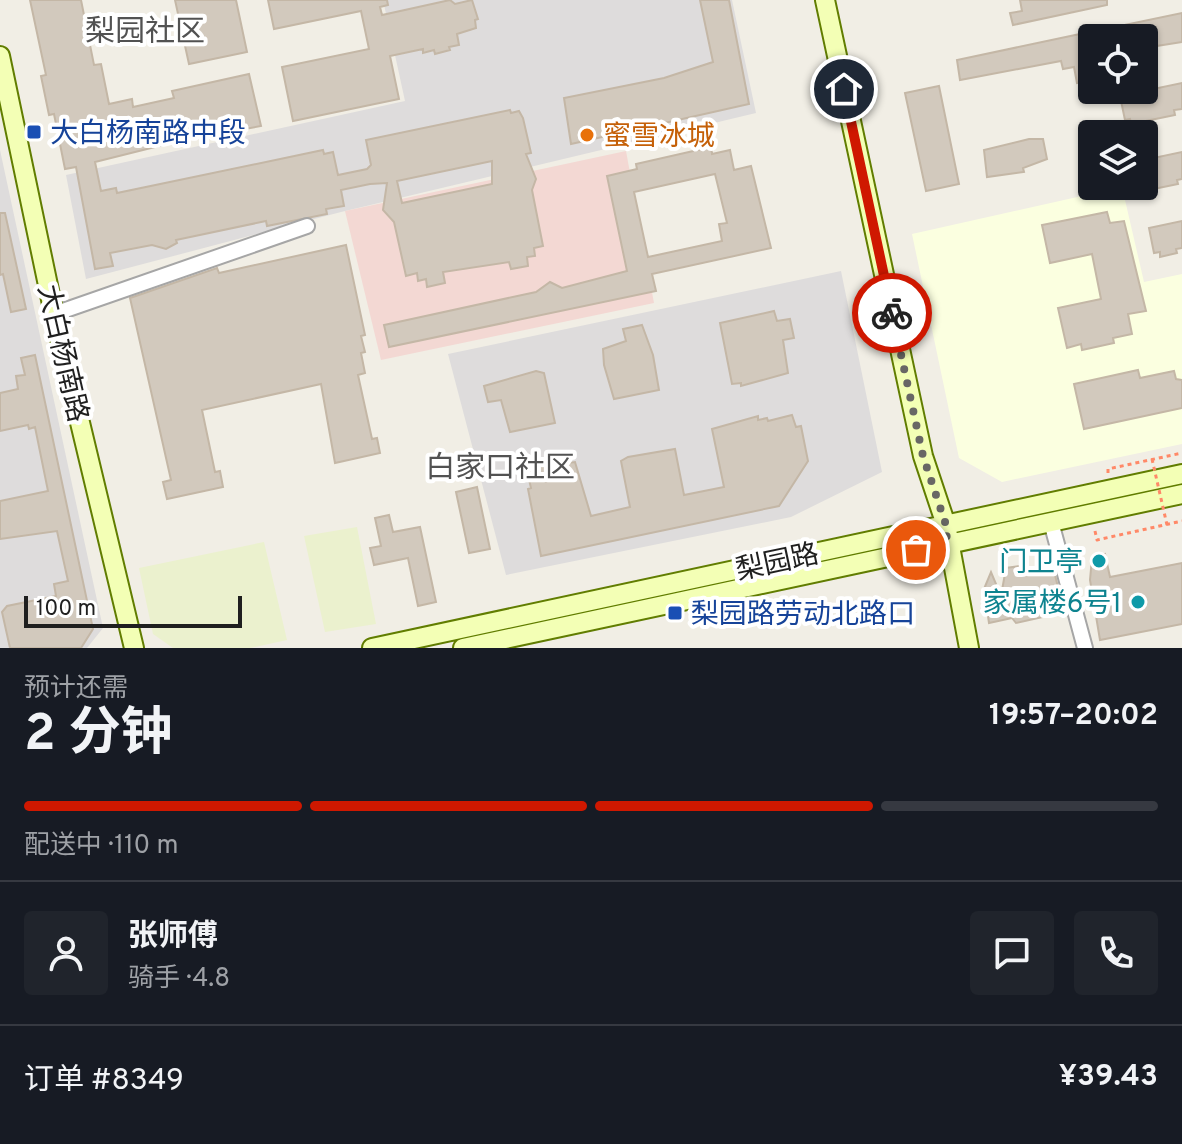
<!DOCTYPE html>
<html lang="zh">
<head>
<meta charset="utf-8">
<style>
	body { margin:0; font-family:Overpass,"Noto Sans SC",sans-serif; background:#20242c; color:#f1f3f6; height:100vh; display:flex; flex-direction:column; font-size:30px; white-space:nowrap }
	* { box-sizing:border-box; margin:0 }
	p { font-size:26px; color:#9ea1a6 }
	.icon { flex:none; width:44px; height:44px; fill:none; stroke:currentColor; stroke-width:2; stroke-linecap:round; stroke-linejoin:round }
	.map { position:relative; height:648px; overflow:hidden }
	.drawer { display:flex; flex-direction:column; background:#171b24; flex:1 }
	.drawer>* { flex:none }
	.tools { position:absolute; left:1078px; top:24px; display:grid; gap:16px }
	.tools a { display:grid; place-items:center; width:80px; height:80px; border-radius:8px; background:#171b24; box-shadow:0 2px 6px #0004; font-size:40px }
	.scale { position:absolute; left:24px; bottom:20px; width:218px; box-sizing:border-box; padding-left:8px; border:4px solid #1f1f1f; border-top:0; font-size:22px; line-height:28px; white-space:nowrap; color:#1f1f1f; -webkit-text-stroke:6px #fff; paint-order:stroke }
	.pin { position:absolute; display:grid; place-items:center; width:68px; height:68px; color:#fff; margin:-34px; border:4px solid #fff; border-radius:50%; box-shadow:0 2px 8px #0007 }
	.courier { position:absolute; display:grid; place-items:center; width:80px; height:80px; margin:-40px; border:6px solid #cf1800; border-radius:50%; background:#fff; color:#222; box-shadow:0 2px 10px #0007 }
	.headline em { font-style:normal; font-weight:700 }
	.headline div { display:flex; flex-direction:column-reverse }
	.headline { display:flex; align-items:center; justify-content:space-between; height:136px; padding:0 24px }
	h1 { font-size:52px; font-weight:700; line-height:60px }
	.bar { display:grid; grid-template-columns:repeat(4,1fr); gap:12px 8px; align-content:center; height:96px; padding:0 24px }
	.bar i { height:10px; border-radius:6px; background:#363941 }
	.bar .active { background:#cf1800 }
	.bar p { grid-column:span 4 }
	.line { display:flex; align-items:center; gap:20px; padding:0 24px; border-top:2px solid #363941 }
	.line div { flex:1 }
	.round { display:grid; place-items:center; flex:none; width:84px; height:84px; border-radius:8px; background:#20242c }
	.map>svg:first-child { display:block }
	.residential { fill:#dedcdc }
	.commercial { fill:#f3d8d3 }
	.education { fill:#fbffe0 }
	.farmland { fill:#ebf1ce }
	.building { fill:#d2c9bd; stroke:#c4b7a6; stroke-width:2; fill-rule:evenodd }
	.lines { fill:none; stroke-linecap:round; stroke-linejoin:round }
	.street-casing { stroke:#a6a6a6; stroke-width:18 }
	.secondary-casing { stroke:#617d00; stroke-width:22 }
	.path { stroke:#ff8968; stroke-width:3; stroke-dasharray:4 4; stroke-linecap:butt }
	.street { stroke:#fff; stroke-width:14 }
	.secondary { stroke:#f3ffb5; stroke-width:18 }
	.path-bridge { stroke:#ff8968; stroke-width:3; stroke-dasharray:4 4; stroke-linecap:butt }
	.done { stroke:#686764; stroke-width:8; stroke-dasharray:0 14.4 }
	.route { stroke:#cf1800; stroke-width:10 }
	.transit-dot { fill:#1a4fb4; stroke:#fff; stroke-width:3 }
	.food-dot { fill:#e8710a; stroke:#fff; stroke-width:3 }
	.culture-dot { fill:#0f9aa8; stroke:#fff; stroke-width:3 }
	.labels { text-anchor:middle; stroke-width:8; stroke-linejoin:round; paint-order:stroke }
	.transit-label { font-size:28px; fill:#164399; stroke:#fff; text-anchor:start }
	.food-label { font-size:28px; fill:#c56008; stroke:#fff; text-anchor:start }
	.street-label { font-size:28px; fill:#1f1f1f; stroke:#fff }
	.culture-label { font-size:28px; fill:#0d838f; stroke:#fff; text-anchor:end }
	.neighbourhood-label { font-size:30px; fill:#525252; stroke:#fff }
</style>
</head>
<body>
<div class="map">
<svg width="1182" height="648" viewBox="0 0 1182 648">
	<rect width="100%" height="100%" fill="#f1eee5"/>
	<path class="residential" d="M 383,0 L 732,0 L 756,113 L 341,212 L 86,279 L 66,175 L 405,101 Z
		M 0,150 L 103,628 L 87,648 L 0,648 Z
		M 841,271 L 882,472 L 791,517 L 506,575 L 448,354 Z"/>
	<path class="commercial" d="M 626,151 L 654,303 L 381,360 L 345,211 Z"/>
	<path class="education" d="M 1122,187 L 1144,282 L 1182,274 L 1182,444 L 1002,482 L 959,458 L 912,234 Z"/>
	<path class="farmland" d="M 357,527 L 376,624 L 325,632 L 304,536 Z
		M 264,542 L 287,640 L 250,648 L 173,648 L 153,634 L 139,568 Z"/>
	<path class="building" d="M 30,0 L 81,0 L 94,65 L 101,64 L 109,104 L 132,99 L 133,107 L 174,98 L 172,91 L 249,74 L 261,126 L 183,140 L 95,162 L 101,191 L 116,188 L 117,193 L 323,150 L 324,154 L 333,152 L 338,175 L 367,169 L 371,165 L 366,140 L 510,110 L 511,113 L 519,111 L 523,118 L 531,153 L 526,154 L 536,179 L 532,190 L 543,246 L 534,248 L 535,256 L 527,257 L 528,266 L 511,269 L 509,262 L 443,272 L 445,283 L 427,287 L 426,279 L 418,281 L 417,273 L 406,276 L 394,222 L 383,210 L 387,183 L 370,184 L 341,190 L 344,206 L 326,209 L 327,214 L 267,226 L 266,221 L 176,240 L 177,243 L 166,249 L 152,245 L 110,253 L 113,266 L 95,269 L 76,167 L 65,169 L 54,114 L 49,115 L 41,76 L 46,75 ZM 492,161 L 492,184 L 402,203 L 397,181 Z
		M 175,0 L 236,0 L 247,52 L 189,64 Z
		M 268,0 L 387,0 L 388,5 L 380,7 L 382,15 L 450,0 L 455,4 L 472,0 L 478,19 L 475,20 L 476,28 L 457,34 L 459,45 L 449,47 L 450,50 L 435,54 L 434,50 L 423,53 L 423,49 L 390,56 L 399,99 L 293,121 L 282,67 L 369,49 L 361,11 L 274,29 Z
		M 700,0 L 729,0 L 749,104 L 571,144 L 564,98 L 664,78 L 713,62 Z
		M 1020,0 L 1107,0 L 1107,5 L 1013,25 L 1010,13 L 1022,11 Z
		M 1182,13 L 1182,42 L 1144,48 L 1144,38 L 1112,38 L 1110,28 Z
		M 1080,34 L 1088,81 L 1077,83 L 1074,67 L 1063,69 L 1061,61 L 960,80 L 957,60 Z
		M 1182,83 L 1182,109 L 1174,110 L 1175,115 L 1131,124 L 1130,119 L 1125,120 L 1120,96 Z
		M 939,86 L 959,184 L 926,191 L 905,93 Z
		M 1029,139 L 1043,139 L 1047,159 L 1023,168 L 1024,172 L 987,177 L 984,150 Z
		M 711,147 L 712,154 L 730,150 L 734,170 L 751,166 L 771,248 L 652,274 L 656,291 L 389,347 L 384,325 L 536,292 L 550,282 L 562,288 L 627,271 L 607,176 L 637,169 L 636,164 ZM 715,174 L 727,223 L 719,224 L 722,241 L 648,257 L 634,192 Z
		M 1182,152 L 1182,179 L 1177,180 L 1178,184 L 1144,191 L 1144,160 Z
		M 1107,212 L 1110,223 L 1124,221 L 1146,311 L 1128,314 L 1132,334 L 1113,338 L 1114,343 L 1082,350 L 1081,344 L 1067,348 L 1058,308 L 1101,299 L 1092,254 L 1050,263 L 1042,225 Z
		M 0,213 L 5,213 L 26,309 L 11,312 L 3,274 L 0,275 Z
		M 1182,221 L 1182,248 L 1176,249 L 1177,253 L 1160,257 L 1160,252 L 1154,253 L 1149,228 Z
		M 346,245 L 365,335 L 361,336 L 365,352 L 361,353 L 365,373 L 358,375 L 372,439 L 377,438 L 380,453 L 335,463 L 321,384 L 202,410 L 215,472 L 220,471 L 223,487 L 167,499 L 163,482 L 171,480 L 130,298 L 217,268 L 219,273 Z
		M 774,311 L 777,321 L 790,319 L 794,338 L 783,340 L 788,373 L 741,386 L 741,383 L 732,384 L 720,323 Z
		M 642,325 L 653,355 L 659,390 L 614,399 L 604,365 L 603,349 L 626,341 L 623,329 Z
		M 35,355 L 93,629 L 81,648 L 10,648 L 2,612 L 7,606 L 56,596 L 54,584 L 68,581 L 57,531 L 0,539 L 0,501 L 48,491 L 35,427 L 29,429 L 28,425 L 0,431 L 0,393 L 18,389 L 16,376 L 25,375 L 21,358 Z
		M 1138,370 L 1140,378 L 1174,371 L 1176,379 L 1182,380 L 1182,408 L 1084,429 L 1074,384 Z
		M 536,371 L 544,373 L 555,423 L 510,432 L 501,400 L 488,402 L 484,386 Z
		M 792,415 L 796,427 L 801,426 L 808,461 L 779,506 L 541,556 L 528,489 L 531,488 L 527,471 L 533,468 L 575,462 L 591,516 L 630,507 L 621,461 L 628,457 L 675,449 L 684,495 L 724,487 L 712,429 L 758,416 L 758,420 L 767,418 L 768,421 Z
		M 477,487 L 490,549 L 469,553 L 456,492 Z
		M 389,515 L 393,532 L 420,527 L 436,602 L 418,606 L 408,558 L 374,565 L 370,548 L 381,546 L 375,518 Z
		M 1105,554 L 1110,577 L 1182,563 L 1182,624 L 1100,640 L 1090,580 L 1092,558 Z
		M 1026,565 L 1033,572 L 1053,567 L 1063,607 L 1043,610 L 1043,617 L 1016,623 L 1012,618 L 989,623 L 984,589 L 991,572 L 1001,596 L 1006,568 Z"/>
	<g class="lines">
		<g class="street-casing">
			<path id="street" d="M 54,314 L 307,226
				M 1051,522 L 1085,648"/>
		</g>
		<g class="secondary-casing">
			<path id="secondary" d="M 825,0 L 923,456 L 946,525 L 969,648
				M 0,56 L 54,314 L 134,648
				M 372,648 L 1182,474
				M 463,648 L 1182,494"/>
		</g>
		<path class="path" d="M 1108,473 L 1108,469 L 1182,453
			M 1095,531 L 1097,540 L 1182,521"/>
		<use href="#street" class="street"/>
		<use href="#secondary" class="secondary"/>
		<path class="path-bridge" d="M 1152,459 L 1167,525"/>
	</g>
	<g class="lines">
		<path class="done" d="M 892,313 L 923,456 L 946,525 L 947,544 L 916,550"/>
		<path class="route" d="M 844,89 L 892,313"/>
	</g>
	<g class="transit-dot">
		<rect x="26" y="124" width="16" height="16" rx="4"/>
		<rect x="667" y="605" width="16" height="16" rx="4"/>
	</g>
	<circle class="food-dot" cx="587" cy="135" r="8"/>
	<g class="culture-dot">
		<circle cx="1099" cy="561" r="8"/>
		<circle cx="1138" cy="602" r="8"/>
	</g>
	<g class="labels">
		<g class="transit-label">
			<text x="50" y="142">大白杨南路中段</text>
			<text x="691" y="623">梨园路劳动北路口</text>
		</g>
		<g class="food-label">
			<text x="603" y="145">蜜雪冰城</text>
		</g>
		<g class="street-label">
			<text transform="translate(64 353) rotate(77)" y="10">大白杨南路</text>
			<text transform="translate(777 561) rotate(-12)" y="10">梨园路</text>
		</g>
		<g class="culture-label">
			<text x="1083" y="571">门卫亭</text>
			<text x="1122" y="612">家属楼6号1</text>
		</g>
		<g class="neighbourhood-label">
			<text x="145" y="41">梨园社区</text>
			<text x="500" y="477">白家口社区</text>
		</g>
	</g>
</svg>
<div class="tools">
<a><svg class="icon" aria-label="locate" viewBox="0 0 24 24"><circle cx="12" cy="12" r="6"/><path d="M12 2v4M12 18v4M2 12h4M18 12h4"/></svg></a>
<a><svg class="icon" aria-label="layers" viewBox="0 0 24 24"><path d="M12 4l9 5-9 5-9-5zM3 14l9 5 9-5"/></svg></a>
</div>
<div class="scale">100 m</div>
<div class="pin" style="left:916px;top:550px;background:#ea580c"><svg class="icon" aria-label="bag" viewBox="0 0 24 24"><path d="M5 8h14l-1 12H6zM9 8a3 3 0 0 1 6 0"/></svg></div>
<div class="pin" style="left:844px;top:89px;background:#1f2937"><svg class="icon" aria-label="home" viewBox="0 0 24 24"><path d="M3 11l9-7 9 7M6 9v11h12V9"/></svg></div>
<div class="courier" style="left:892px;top:313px"><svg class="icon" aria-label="bike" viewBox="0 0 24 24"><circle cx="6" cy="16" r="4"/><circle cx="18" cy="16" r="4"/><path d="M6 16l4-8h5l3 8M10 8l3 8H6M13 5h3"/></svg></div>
</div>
<section class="drawer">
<div class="headline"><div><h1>2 分钟</h1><p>预计还需</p></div><em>19:57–20:02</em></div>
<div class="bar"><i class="active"></i><i class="active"></i><i class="active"></i><i></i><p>配送中 · 110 m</p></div>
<div class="line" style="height:144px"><a class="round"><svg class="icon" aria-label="person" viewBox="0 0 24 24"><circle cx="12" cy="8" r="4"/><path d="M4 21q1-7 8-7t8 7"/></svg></a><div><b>张师傅</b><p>骑手 · 4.8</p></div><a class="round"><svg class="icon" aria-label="chat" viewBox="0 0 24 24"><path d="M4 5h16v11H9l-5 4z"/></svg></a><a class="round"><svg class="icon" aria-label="phone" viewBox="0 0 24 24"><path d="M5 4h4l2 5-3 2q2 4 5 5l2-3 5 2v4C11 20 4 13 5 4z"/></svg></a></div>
<div class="line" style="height:104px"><div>订单 #8349</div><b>¥39.43</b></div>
</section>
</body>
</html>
